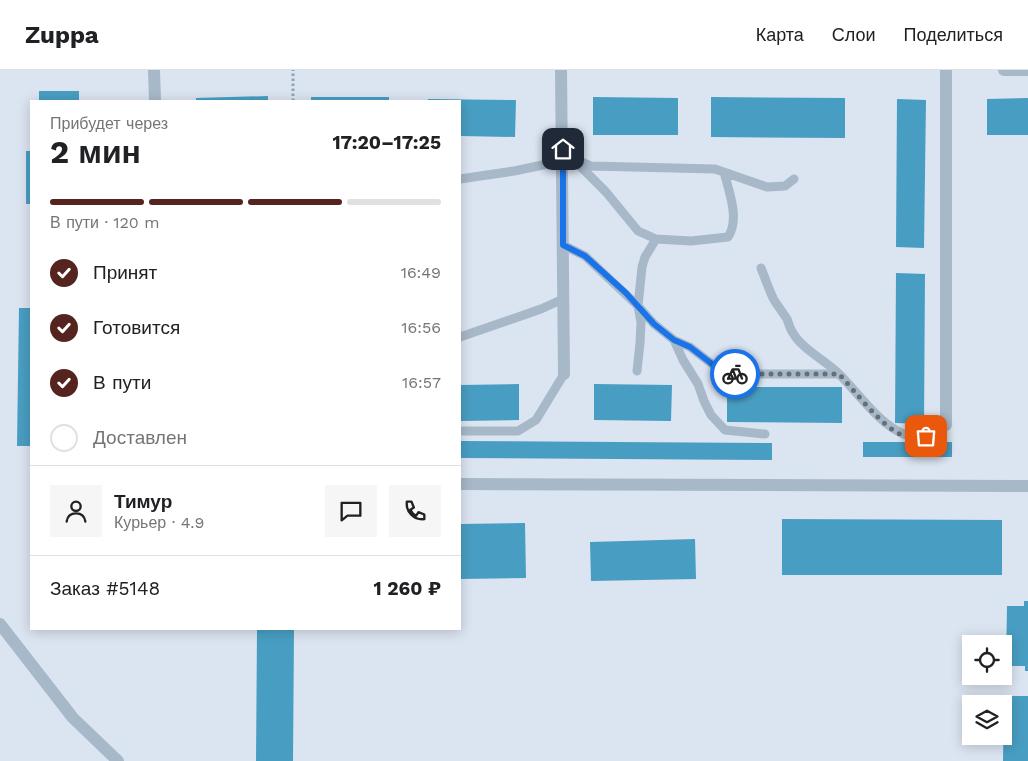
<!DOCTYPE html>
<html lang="ru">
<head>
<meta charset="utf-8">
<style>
	body { margin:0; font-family:"Work Sans",sans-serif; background:#f6f6f6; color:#202124; height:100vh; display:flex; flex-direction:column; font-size:19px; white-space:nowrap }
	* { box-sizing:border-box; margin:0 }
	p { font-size:16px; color:#757577 }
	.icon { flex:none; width:28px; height:28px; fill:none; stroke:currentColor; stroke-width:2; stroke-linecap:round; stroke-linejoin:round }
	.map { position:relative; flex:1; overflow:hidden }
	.side { position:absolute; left:30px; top:30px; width:431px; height:530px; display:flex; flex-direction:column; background:#fff; border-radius:0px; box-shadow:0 2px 12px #0003 }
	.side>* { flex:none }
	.tools { position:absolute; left:962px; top:565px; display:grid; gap:10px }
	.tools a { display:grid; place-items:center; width:50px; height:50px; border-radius:0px; background:#fff; box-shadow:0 2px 12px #0003; font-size:25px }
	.pin { position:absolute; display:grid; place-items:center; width:42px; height:42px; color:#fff; margin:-21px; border-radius:10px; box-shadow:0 2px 8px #0006 }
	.courier { position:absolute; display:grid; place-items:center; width:50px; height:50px; margin:-25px; border:4px solid #1a73e8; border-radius:50%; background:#fff; color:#222; box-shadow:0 1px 6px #0007 }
	.head em { font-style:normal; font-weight:700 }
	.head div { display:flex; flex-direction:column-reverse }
	.head { display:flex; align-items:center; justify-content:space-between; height:85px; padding:0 20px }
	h1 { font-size:32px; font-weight:700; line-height:38px }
	.bar { display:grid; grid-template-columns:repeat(4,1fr); gap:8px 5px; align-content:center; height:60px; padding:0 20px }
	.bar i { height:6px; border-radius:4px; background:#e0e0e0 }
	.bar .active { background:#55241e }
	.bar p { grid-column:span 4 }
	.line { display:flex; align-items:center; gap:12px; padding:0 20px; border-top:1px solid #e0e0e0 }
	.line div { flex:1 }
	.round { display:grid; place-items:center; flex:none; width:52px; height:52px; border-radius:0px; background:#f6f6f6 }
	ol { padding:0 20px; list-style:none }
	li { display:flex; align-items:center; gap:15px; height:55px }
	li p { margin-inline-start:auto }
	li .icon { padding:5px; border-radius:50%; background:#55241e; color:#fff; stroke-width:4 }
	li:last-child { color:#757577 }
	li i { width:28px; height:28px; border:2px solid #e0e0e0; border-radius:50% }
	header { display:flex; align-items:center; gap:30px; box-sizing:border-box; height:70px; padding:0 25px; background:#fff; border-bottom:1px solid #e0e0e0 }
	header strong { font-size:24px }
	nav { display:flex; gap:28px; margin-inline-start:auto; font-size:18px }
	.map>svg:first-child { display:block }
	.building { fill:#489ec2 }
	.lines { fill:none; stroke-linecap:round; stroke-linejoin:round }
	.path { stroke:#91a3b4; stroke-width:3; stroke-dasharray:2.5 2.5; stroke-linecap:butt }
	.lane { stroke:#a7b8c8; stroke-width:9 }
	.street { stroke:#a7b8c8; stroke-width:12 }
	.done { stroke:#666f77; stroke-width:5; stroke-dasharray:0 9 }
	.route { stroke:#1a73e8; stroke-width:6 }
</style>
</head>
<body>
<header>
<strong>Zuppa</strong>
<nav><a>Карта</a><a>Слои</a><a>Поделиться</a></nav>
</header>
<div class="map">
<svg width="1028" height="691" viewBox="0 0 1028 691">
	<rect width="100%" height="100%" fill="#dbe4f1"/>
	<path class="building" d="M 39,21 L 79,21 L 79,31 L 39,31 Z
		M 268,26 L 268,31 L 196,31 L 196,28 Z
		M 311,27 L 389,27 L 389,31 L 311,31 Z
		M 593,27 L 678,28 L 678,65 L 593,65 Z
		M 711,27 L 845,28 L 845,68 L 711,67 Z
		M 1028,28 L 1028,65 L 987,65 L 987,29 Z
		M 428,29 L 516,30 L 515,67 L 460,66 L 460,31 L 428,31 Z
		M 897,29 L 926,30 L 924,178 L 896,177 Z
		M 26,81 L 31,81 L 31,134 L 26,134 Z
		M 896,203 L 925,204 L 924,354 L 895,353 Z
		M 19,238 L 31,238 L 31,376 L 17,376 Z
		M 519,314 L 519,350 L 460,351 L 460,315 Z
		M 594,314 L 672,315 L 671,351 L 594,350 Z
		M 727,317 L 842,317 L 842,353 L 727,352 Z
		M 460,371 L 772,373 L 772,390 L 460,388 Z
		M 863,372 L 952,372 L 952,387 L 863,387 Z
		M 782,449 L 1002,450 L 1002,505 L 782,505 Z
		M 525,453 L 526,508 L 460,509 L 460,454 Z
		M 695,469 L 696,509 L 591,511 L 590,472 Z
		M 1024,531 L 1028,531 L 1028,601 L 1025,601 L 1025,596 L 1006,596 L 1007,536 L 1024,536 Z
		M 257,559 L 294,559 L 293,691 L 256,691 Z
		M 1004,626 L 1028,626 L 1028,691 L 1003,691 Z"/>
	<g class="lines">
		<path class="path" d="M 293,31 L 293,0"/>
		<path class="lane" d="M 564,70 L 571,87 L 591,96 L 715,99 L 767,117 L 785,116 L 794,109
			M 571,87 L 606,122 L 638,161 L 656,169 L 691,171 L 728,167 C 740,149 729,122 724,102
			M 460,109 L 514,101 L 562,91
			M 656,169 L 645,187 L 642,197 L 638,236 L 654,254 L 674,270 L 690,277 L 712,294 L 734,304 L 839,304
			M 563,175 L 585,186 L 638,236 L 641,252 L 640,273 L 637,301
			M 761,198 C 765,208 769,220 774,230 C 778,236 783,243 787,249 C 789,254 790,259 793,263 C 802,279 826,291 839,304 C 865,329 904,394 946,355
			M 460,267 L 541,239 L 563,229
			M 674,270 L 683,290 L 698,314 L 704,331 L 711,345 L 725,360 L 765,364
			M 460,361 L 518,361 L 536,350 L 564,304"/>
		<path class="street" d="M 154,0 L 155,31
			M 561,0 L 564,304
			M 946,0 L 946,355
			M 1004,0 L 1028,0
			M 460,414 L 1028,416
			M 0,554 L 73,648 L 118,691"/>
	</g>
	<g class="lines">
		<path class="done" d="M 735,304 L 839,304 C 854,320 882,357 902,365 C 910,368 918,367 926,366"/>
		<path class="route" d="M 563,79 L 563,175 L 585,186 L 626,223 L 654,254 L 674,270 L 690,277 L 712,294 L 735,304"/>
	</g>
</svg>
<div class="tools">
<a><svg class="icon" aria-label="locate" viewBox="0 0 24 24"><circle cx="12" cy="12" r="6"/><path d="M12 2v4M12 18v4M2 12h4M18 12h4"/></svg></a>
<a><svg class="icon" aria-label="layers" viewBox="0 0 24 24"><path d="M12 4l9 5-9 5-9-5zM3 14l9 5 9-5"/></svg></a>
</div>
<div class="pin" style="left:926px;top:366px;background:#ea580c"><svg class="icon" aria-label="bag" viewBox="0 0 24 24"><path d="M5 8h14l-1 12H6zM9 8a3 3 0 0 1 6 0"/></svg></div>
<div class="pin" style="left:563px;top:79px;background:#1f2937"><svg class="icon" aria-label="home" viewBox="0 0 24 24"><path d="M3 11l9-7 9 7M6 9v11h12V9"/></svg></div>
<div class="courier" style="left:735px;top:304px"><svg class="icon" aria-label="bike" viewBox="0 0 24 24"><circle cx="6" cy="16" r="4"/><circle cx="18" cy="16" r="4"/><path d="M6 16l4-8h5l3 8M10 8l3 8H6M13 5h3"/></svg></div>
<section class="side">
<div class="head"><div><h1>2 мин</h1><p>Прибудет через</p></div><em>17:20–17:25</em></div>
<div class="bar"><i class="active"></i><i class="active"></i><i class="active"></i><i></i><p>В пути · 120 m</p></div>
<ol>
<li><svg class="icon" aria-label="check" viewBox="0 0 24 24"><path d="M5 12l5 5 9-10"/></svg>Принят<p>16:49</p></li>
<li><svg class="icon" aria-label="check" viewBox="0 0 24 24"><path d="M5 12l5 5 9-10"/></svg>Готовится<p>16:56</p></li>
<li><svg class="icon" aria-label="check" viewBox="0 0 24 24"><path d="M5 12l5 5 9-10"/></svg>В пути<p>16:57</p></li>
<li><i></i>Доставлен</li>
</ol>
<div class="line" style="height:90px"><a class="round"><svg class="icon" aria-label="person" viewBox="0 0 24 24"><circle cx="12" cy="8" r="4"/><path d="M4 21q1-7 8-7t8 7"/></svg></a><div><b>Тимур</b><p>Курьер · 4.9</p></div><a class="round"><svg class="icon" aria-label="chat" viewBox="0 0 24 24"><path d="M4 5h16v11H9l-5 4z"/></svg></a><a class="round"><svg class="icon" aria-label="phone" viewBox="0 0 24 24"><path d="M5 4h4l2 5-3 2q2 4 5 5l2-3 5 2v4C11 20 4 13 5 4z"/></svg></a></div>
<div class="line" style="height:65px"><div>Заказ #5148</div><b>1 260 ₽</b></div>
</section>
</div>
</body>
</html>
